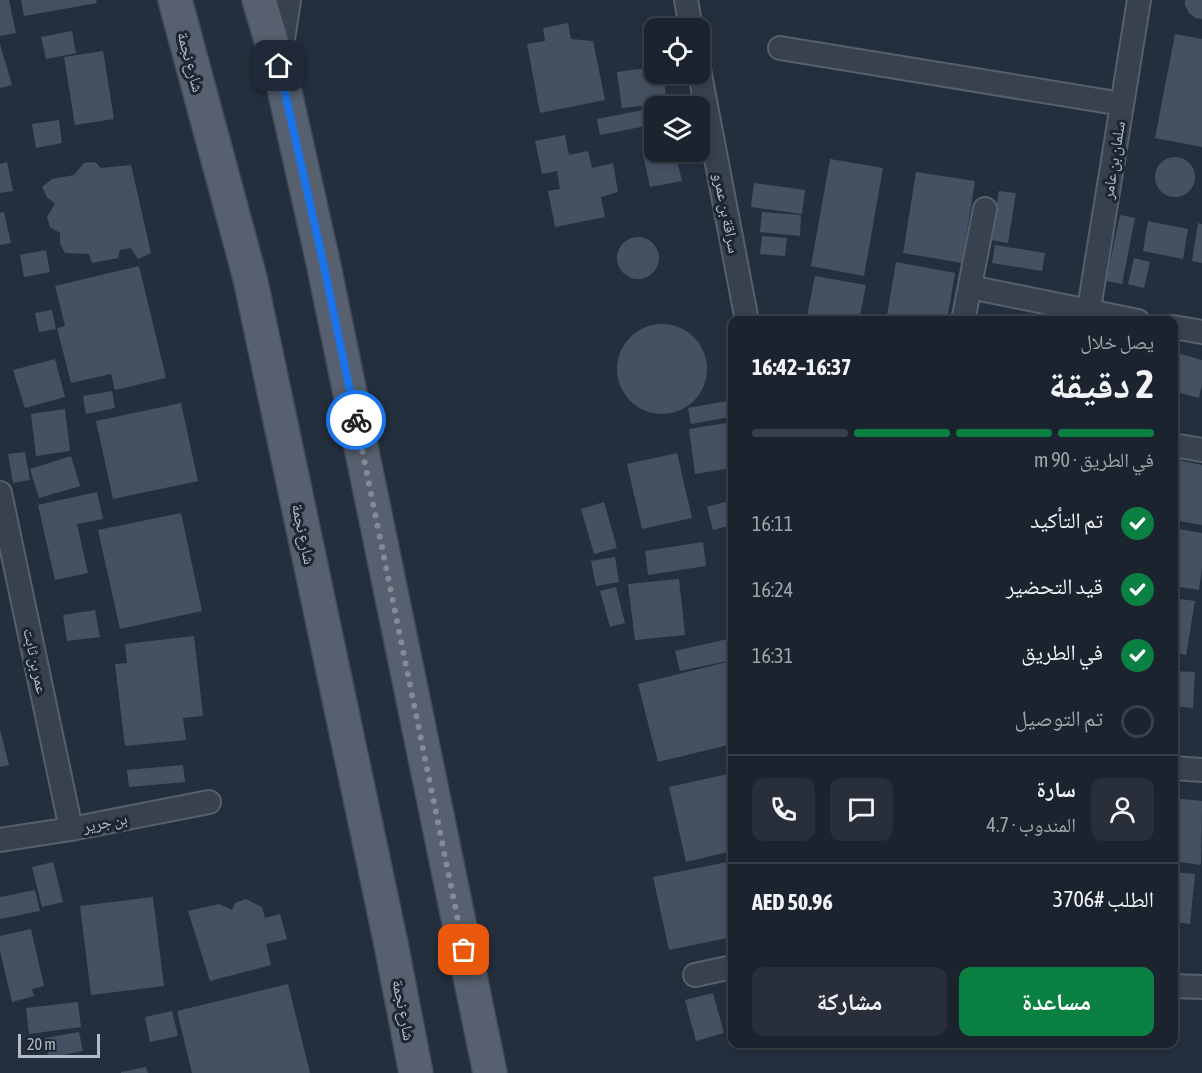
<!DOCTYPE html>
<html lang="ar">
<head>
<meta charset="utf-8">
<style>
	body { margin:0; font-family:"Asap Condensed","Noto Naskh Arabic",sans-serif; background:#282f3a; color:#f1f3f6; direction:rtl; height:100vh; display:flex; flex-direction:column; font-size:22px; white-space:nowrap }
	* { box-sizing:border-box; margin:0 }
	p { font-size:20px; color:#a0a4aa }
	.icon { flex:none; width:33px; height:33px; fill:none; stroke:currentColor; stroke-width:2; stroke-linecap:round; stroke-linejoin:round }
	.map { position:relative; flex:1; overflow:hidden; direction:ltr }
	.details { position:absolute; left:728px; top:316px; width:450px; height:732px; display:flex; flex-direction:column; background:#1b232e; border-radius:12px; box-shadow:0 3px 9px #0003,0 0 0 2px #39404a; direction:rtl }
	.details>* { flex:none }
	.fabs { position:absolute; left:644px; top:18px; display:grid; gap:12px }
	.fabs a { display:grid; place-items:center; width:66px; height:66px; border-radius:12px; background:#1b232e; box-shadow:0 3px 9px #0003,0 0 0 2px #39404a; font-size:30px }
	.scale { position:absolute; left:18px; bottom:15px; width:82px; box-sizing:border-box; padding-left:6px; border:3px solid #b4bcc9; border-top:0; font-size:16px; line-height:21px; white-space:nowrap; color:#b4bcc9; -webkit-text-stroke:4px #1d2633; paint-order:stroke }
	.pin { position:absolute; display:grid; place-items:center; width:51px; height:51px; color:#fff; margin:-26px; border-radius:12px; box-shadow:0 3px 9px #0006 }
	.courier { position:absolute; display:grid; place-items:center; width:60px; height:60px; margin:-30px; border:4px solid #1a73e8; border-radius:50%; background:#fff; color:#222; box-shadow:0 2px 8px #0007 }
	.overview em { font-style:normal; font-weight:700 }
	.overview div { display:flex; flex-direction:column-reverse }
	.overview { display:flex; align-items:center; justify-content:space-between; height:102px; padding:0 24px }
	h1 { font-size:39px; font-weight:700; line-height:45px }
	.bar { display:grid; grid-template-columns:repeat(4,1fr); gap:9px 6px; align-content:center; height:72px; padding:0 24px }
	.bar i { height:8px; border-radius:4px; background:#39404a }
	.bar .on { background:#0b8043 }
	.bar p { grid-column:span 4 }
	.line { display:flex; align-items:center; gap:15px; padding:0 24px; border-top:2px solid #39404a }
	.line div { flex:1 }
	.round { display:grid; place-items:center; flex:none; width:63px; height:63px; border-radius:12px; background:#282f3a }
	ol { padding:0 24px; list-style:none }
	li { display:flex; align-items:center; gap:18px; height:66px }
	li p { margin-inline-start:auto }
	li .icon { padding:6px; border-radius:50%; background:#0b8043; color:#fff; stroke-width:4 }
	li:last-child { color:#a0a4aa }
	li i { width:33px; height:33px; border:3px solid #39404a; border-radius:50% }
	.primary-button { display:flex; gap:12px; margin-top:auto; padding:12px 24px }
	.primary-button a { flex:1; height:69px; border-radius:12px; background:#0b8043; color:#fff; font-size:24px; font-weight:700; line-height:69px; text-align:center }
	.primary-button a+a { background:#282f3a; color:#f1f3f6 }
	.map>svg:first-child { display:block }
	.building { fill:#455162 }
	.lines { fill:none; stroke-linecap:round; stroke-linejoin:round }
	.street-casing { stroke:#565f6c; stroke-width:26 }
	.primary-casing { stroke:#414a57; stroke-width:36 }
	.street { stroke:#38414e; stroke-width:22 }
	.primary { stroke:#56606e; stroke-width:33 }
	.done { stroke:#828b98; stroke-width:6; stroke-dasharray:0 10.8 }
	.route { stroke:#1a73e8; stroke-width:8 }
	.labels { text-anchor:middle; stroke-width:6; stroke-linejoin:round; paint-order:stroke }
	.street-label { font-size:16px; fill:#b4bcc9; stroke:#1d2633 }
</style>
</head>
<body>
<div class="map">
<svg width="1202" height="1073" viewBox="0 0 1202 1073">
	<rect width="100%" height="100%" fill="#242f3e"/>
	<path class="building" d="M 0,0 L 9,0 L 16,33 L 0,36 Z
		M 21,0 L 96,0 L 97,3 L 24,16 Z
		M 1185,0 L 1202,0 L 1202,19 L 1196,18 L 1189,13 L 1185,5 Z
		M 568,23 L 571,39 L 593,41 L 605,100 L 540,113 L 527,44 L 545,41 L 543,28 Z
		M 72,31 L 76,53 L 46,59 L 41,37 Z
		M 1175,34 L 1202,39 L 1202,147 L 1155,138 Z
		M 0,44 L 12,85 L 0,88 Z
		M 103,51 L 114,119 L 75,125 L 64,57 Z
		M 654,67 L 654,74 L 663,74 L 667,103 L 622,108 L 617,72 Z
		M 643,110 L 646,126 L 600,135 L 597,119 Z
		M 59,120 L 62,143 L 36,148 L 32,124 Z
		M 565,135 L 569,155 L 588,151 L 592,168 L 613,163 L 618,192 L 601,197 L 605,217 L 555,227 L 548,191 L 560,189 L 557,171 L 542,174 L 535,141 Z
		M 654,148 L 654,152 L 675,152 L 682,181 L 650,187 L 642,150 Z
		M1155 177a20 20 0 1 1 40 0a20 20 0 1 1-40 0Z
		M 830,159 L 883,168 L 864,276 L 811,266 Z
		M 7,162 L 13,191 L 0,193 L 0,164 Z
		M 95,162 L 101,168 L 131,165 L 151,253 L 138,259 L 131,248 L 120,250 L 118,258 L 92,263 L 89,254 L 65,253 L 60,244 L 60,233 L 50,227 L 47,217 L 55,204 L 47,197 L 42,187 L 52,179 L 74,175 L 84,163 Z
		M 916,172 L 975,181 L 962,263 L 903,253 Z
		M 754,183 L 805,190 L 802,214 L 751,207 Z
		M 999,191 L 1016,193 L 1008,243 L 991,240 Z
		M 4,212 L 11,243 L 0,245 L 0,213 Z
		M 762,212 L 801,215 L 800,236 L 760,232 Z
		M 1120,215 L 1135,218 L 1122,284 L 1106,281 Z
		M 1148,221 L 1188,229 L 1183,259 L 1143,251 Z
		M 1198,223 L 1202,224 L 1202,263 L 1192,261 Z
		M 762,236 L 787,238 L 785,256 L 760,254 Z
		M617 258a21 21 0 1 1 42 0a21 21 0 1 1-42 0Z
		M 995,245 L 1045,253 L 1042,271 L 992,263 Z
		M 46,250 L 50,272 L 24,277 L 20,255 Z
		M 1134,258 L 1150,262 L 1144,288 L 1128,284 Z
		M 896,262 L 955,273 L 947,321 L 886,321 Z
		M 139,266 L 166,378 L 115,390 L 111,374 L 71,383 L 57,328 L 65,326 L 55,286 Z
		M 815,276 L 866,285 L 859,321 L 806,321 Z
		M 52,310 L 56,329 L 39,332 L 35,313 Z
		M617 369a45 45 0 1 1 90 0a45 45 0 1 1-90 0Z
		M 1173,352 L 1202,360 L 1202,384 L 1199,398 L 1173,391 Z
		M 55,359 L 65,397 L 25,408 L 13,370 Z
		M 112,391 L 115,408 L 86,414 L 83,396 Z
		M 727,401 L 730,417 L 691,424 L 688,408 Z
		M 181,403 L 198,481 L 113,499 L 96,421 Z
		M 65,409 L 70,451 L 36,456 L 31,414 Z
		M 726,423 L 732,468 L 695,474 L 689,429 Z
		M 25,452 L 30,480 L 13,483 L 8,454 Z
		M 677,453 L 692,518 L 642,529 L 627,464 Z
		M 71,456 L 80,486 L 39,498 L 30,469 Z
		M 1173,459 L 1202,465 L 1202,525 L 1173,520 Z
		M 97,492 L 103,519 L 77,524 L 88,573 L 55,580 L 38,505 Z
		M 732,500 L 732,525 L 713,530 L 707,507 Z
		M 604,502 L 617,548 L 594,554 L 581,509 Z
		M 181,513 L 202,611 L 120,629 L 98,530 Z
		M 1173,528 L 1202,533 L 1202,568 L 1199,590 L 1173,586 Z
		M 703,542 L 706,566 L 648,575 L 645,551 Z
		M 615,557 L 619,582 L 596,586 L 591,561 Z
		M 679,579 L 685,635 L 635,640 L 628,584 Z
		M 616,587 L 625,623 L 610,627 L 600,591 Z
		M 1173,598 L 1195,601 L 1186,655 L 1173,653 Z
		M 95,610 L 100,637 L 67,641 L 63,615 Z
		M 194,636 L 203,716 L 183,718 L 186,740 L 125,746 L 115,664 L 127,663 L 125,644 Z
		M 732,638 L 732,660 L 680,671 L 675,651 Z
		M 731,661 L 732,744 L 658,762 L 638,684 Z
		M 1173,671 L 1195,672 L 1193,708 L 1173,706 Z
		M 0,730 L 9,765 L 0,767 Z
		M 183,765 L 185,782 L 129,787 L 127,770 Z
		M 728,774 L 732,792 L 732,851 L 686,862 L 669,787 Z
		M 1173,798 L 1202,801 L 1201,865 L 1173,861 Z
		M 732,861 L 732,937 L 669,950 L 653,877 Z
		M 53,862 L 63,902 L 42,907 L 32,867 Z
		M 1173,872 L 1195,874 L 1190,924 L 1173,922 Z
		M 35,890 L 40,911 L 0,919 L 0,897 Z
		M 153,897 L 164,986 L 91,995 L 80,906 Z
		M 246,899 L 262,907 L 265,918 L 280,914 L 287,939 L 266,944 L 271,965 L 210,981 L 188,911 L 219,904 L 232,910 L 235,903 Z
		M 31,929 L 44,986 L 32,989 L 34,996 L 12,1002 L 0,951 L 0,936 Z
		M 288,984 L 310,1073 L 192,1073 L 177,1011 Z
		M 713,993 L 724,1033 L 696,1041 L 685,1000 Z
		M 78,1002 L 81,1027 L 29,1034 L 26,1008 Z
		M 172,1011 L 178,1036 L 150,1042 L 145,1017 Z
		M 79,1032 L 83,1051 L 49,1058 L 45,1038 Z
		M 146,1067 L 148,1073 L 121,1073 L 121,1072 Z"/>
	<g class="lines">
		<g class="street-casing">
			<path id="street" d="M 686,0 L 691,28
				M 780,48 L 1122,104
				M 280,59 L 289,0
				M 699,69 L 747,321
				M 970,287 L 1138,321
				M 963,321 L 985,209
				M 1087,321 L 1139,0
				M 1173,327 L 1202,332
				M 1173,445 L 1202,450
				M 0,493 L 71,829
				M 1173,768 L 1202,770
				M 0,840 L 71,829 L 209,802
				M 695,975 L 732,967
				M 1173,986 L 1202,987"/>
		</g>
		<g class="primary-casing">
			<path id="primary" d="M 175,0 L 250,278 L 391,944 L 416,1073
				M 259,0 L 279,66 L 323,262 L 490,1073"/>
		</g>
		<use href="#street" class="street"/>
		<use href="#primary" class="primary"/>
	</g>
	<g class="lines">
		<path class="done" d="M 356,420 L 464,950"/>
		<path class="route" d="M 279,66 L 323,262 L 356,420"/>
	</g>
	<g class="labels">
		<g class="street-label">
			<text transform="translate(191 62) rotate(75)" y="6">شارع نجمة</text>
			<text transform="translate(1113 160) rotate(-81)" y="6">سلمان بن عامر</text>
			<text transform="translate(727 213) rotate(79)" y="6">سراقة بن عمرو</text>
			<text transform="translate(304 534) rotate(78)" y="6">شارع نجمة</text>
			<text transform="translate(36 661) rotate(78)" y="6">عمر بن ثابت</text>
			<text transform="translate(105 822) rotate(-11)" y="6">بن جرير</text>
			<text transform="translate(404 1010) rotate(79)" y="6">شارع نجمة</text>
		</g>
	</g>
</svg>
<div class="fabs">
<a><svg class="icon" aria-label="locate" viewBox="0 0 24 24"><circle cx="12" cy="12" r="6"/><path d="M12 2v4M12 18v4M2 12h4M18 12h4"/></svg></a>
<a><svg class="icon" aria-label="layers" viewBox="0 0 24 24"><path d="M12 4l9 5-9 5-9-5zM3 14l9 5 9-5"/></svg></a>
</div>
<div class="scale">20 m</div>
<div class="pin" style="left:464px;top:950px;background:#ea580c"><svg class="icon" aria-label="bag" viewBox="0 0 24 24"><path d="M5 8h14l-1 12H6zM9 8a3 3 0 0 1 6 0"/></svg></div>
<div class="pin" style="left:279px;top:66px;background:#1f2937"><svg class="icon" aria-label="home" viewBox="0 0 24 24"><path d="M3 11l9-7 9 7M6 9v11h12V9"/></svg></div>
<div class="courier" style="left:356px;top:420px"><svg class="icon" aria-label="bike" viewBox="0 0 24 24"><circle cx="6" cy="16" r="4"/><circle cx="18" cy="16" r="4"/><path d="M6 16l4-8h5l3 8M10 8l3 8H6M13 5h3"/></svg></div>
<section class="details">
<div class="overview"><div><h1>2 دقيقة</h1><p>يصل خلال</p></div><em>16:37–16:42</em></div>
<div class="bar"><i class="on"></i><i class="on"></i><i class="on"></i><i></i><p>في الطريق · 90 m</p></div>
<ol>
<li><svg class="icon" aria-label="check" viewBox="0 0 24 24"><path d="M5 12l5 5 9-10"/></svg>تم التأكيد<p>16:11</p></li>
<li><svg class="icon" aria-label="check" viewBox="0 0 24 24"><path d="M5 12l5 5 9-10"/></svg>قيد التحضير<p>16:24</p></li>
<li><svg class="icon" aria-label="check" viewBox="0 0 24 24"><path d="M5 12l5 5 9-10"/></svg>في الطريق<p>16:31</p></li>
<li><i></i>تم التوصيل</li>
</ol>
<div class="line" style="height:108px"><a class="round"><svg class="icon" aria-label="person" viewBox="0 0 24 24"><circle cx="12" cy="8" r="4"/><path d="M4 21q1-7 8-7t8 7"/></svg></a><div><b>سارة</b><p>المندوب · 4.7</p></div><a class="round"><svg class="icon" aria-label="chat" viewBox="0 0 24 24"><path d="M4 5h16v11H9l-5 4z"/></svg></a><a class="round"><svg class="icon" aria-label="phone" viewBox="0 0 24 24"><path d="M5 4h4l2 5-3 2q2 4 5 5l2-3 5 2v4C11 20 4 13 5 4z"/></svg></a></div>
<div class="line" style="height:78px"><div>الطلب #3706</div><b>AED 50.96</b></div>
<div class="primary-button"><a>مساعدة</a><a>مشاركة</a></div>
</section>
</div>
</body>
</html>
